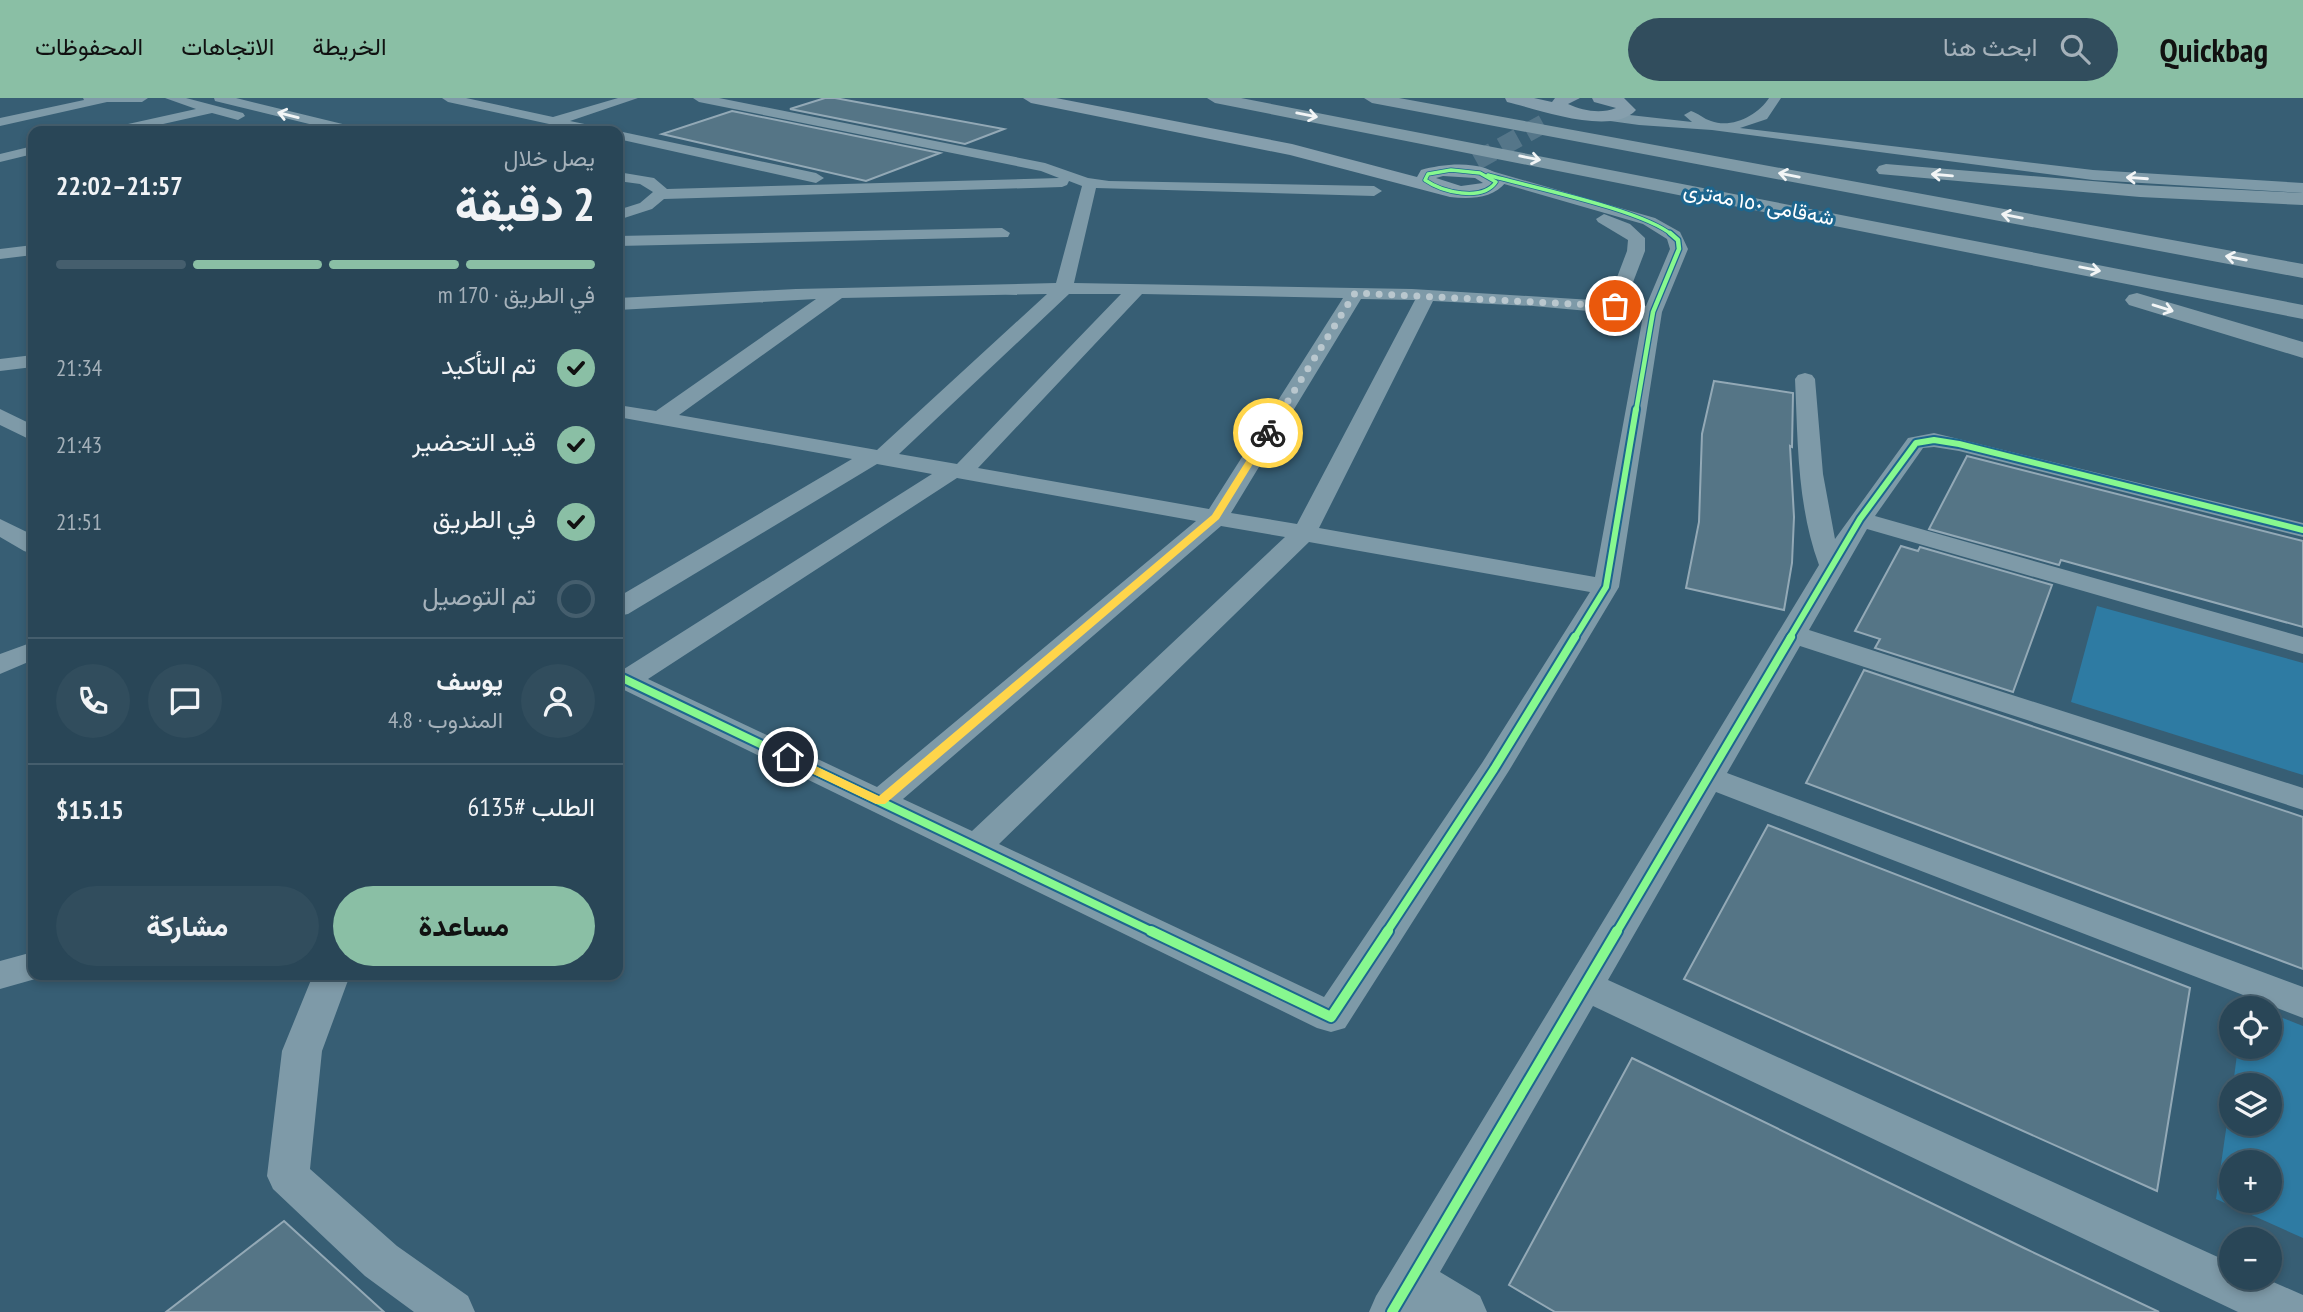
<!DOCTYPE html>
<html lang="ar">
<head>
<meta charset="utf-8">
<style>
	body { margin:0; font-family:"PT Sans Narrow",Vazirmatn,sans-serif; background:#314d5d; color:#f1f3f6; direction:rtl; height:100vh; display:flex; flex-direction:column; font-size:26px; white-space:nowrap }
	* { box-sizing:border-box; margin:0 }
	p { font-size:23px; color:#a5b1ba }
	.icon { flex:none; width:38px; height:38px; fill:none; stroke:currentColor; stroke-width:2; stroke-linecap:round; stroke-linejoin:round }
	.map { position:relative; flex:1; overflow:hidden; direction:ltr }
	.details { position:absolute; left:28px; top:28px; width:595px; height:854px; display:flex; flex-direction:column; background:#294657; border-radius:14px; box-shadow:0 4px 10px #0003,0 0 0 2px #455e6d; direction:rtl }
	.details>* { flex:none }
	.buttons { position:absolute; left:2219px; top:898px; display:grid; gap:14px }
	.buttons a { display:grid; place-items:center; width:63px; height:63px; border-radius:50%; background:#294657; box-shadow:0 4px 10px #0003,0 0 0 2px #455e6d; font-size:35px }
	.pin { position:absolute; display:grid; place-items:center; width:60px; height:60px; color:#fff; margin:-30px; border:4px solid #fff; border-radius:50%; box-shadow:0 2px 7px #0007 }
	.courier { position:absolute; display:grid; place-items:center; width:70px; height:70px; margin:-35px; border:5px solid #ffd54a; border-radius:50%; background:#fff; color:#222; box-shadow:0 2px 9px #0007 }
	.summary em { font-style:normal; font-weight:800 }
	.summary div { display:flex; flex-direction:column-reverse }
	.summary { display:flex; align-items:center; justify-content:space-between; height:119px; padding:0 28px }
	h1 { font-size:46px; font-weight:800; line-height:52px }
	.bar { display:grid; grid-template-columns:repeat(4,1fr); gap:10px 7px; align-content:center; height:84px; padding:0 28px }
	.bar i { height:9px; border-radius:5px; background:#455e6d }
	.bar .current { background:#8abfa5 }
	.bar p { grid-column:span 4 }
	.line { display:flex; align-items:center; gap:18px; padding:0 28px; border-top:2px solid #455e6d }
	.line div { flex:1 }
	.round { display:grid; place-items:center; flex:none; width:74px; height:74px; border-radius:37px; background:#314d5d }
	ol { padding:0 28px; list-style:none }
	li { display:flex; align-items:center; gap:21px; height:77px }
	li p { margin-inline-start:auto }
	li .icon { padding:7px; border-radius:50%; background:#8abfa5; color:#111; stroke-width:4 }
	li:last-child { color:#a5b1ba }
	li i { width:38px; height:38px; border:4px solid #455e6d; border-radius:50% }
	.primary-button { display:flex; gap:14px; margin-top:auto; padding:14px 28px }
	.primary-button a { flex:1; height:80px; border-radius:42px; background:#8abfa5; color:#111; font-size:28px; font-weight:800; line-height:80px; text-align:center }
	.primary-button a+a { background:#314d5d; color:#f1f3f6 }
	header { display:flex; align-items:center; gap:42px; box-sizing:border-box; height:98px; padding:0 35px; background:#8abfa5; color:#111 }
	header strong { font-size:33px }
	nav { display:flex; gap:38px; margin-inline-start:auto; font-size:24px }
	.search { width:490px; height:63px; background:#314d5d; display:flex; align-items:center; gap:18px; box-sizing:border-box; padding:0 24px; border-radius:38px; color:#a5b1ba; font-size:26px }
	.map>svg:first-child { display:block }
	.green { fill:#2e7ba3; fill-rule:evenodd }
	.building { fill:#557586; stroke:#93a9b6; stroke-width:2 }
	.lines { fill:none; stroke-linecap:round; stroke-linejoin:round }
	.secondary-tunnel { stroke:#557689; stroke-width:19; stroke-dasharray:19 10; stroke-linecap:butt }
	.street { fill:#7e9aa8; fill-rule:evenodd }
	.secondary { fill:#869fad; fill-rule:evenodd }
	.highway { fill:#7f9aa7; fill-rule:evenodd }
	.cycleway-far4-casing { stroke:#1d668e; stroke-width:5 }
	.cycleway-far3-casing { stroke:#1d668e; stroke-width:7 }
	.cycleway-far2-casing { stroke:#1d668e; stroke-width:10 }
	.cycleway-far1-casing { stroke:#1d668e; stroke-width:12 }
	.cycleway-casing { stroke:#1d668e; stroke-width:14 }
	.cycleway-far4 { stroke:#87f88f; stroke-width:3.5 }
	.cycleway-far3 { stroke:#87f88f; stroke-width:4.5 }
	.cycleway-far2 { stroke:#87f88f; stroke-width:6 }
	.cycleway-far1 { stroke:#87f88f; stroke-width:8 }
	.cycleway { stroke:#87f88f; stroke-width:10 }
	.oneway { stroke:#f2f5f6 }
	.route { fill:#ffd54a }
	.done { stroke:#b9c7ce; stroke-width:7; stroke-dasharray:0 12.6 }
	.labels { text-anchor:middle; stroke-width:6; stroke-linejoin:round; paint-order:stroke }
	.far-street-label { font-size:21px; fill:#fff; stroke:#1d668e }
</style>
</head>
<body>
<header>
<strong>Quickbag</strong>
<div class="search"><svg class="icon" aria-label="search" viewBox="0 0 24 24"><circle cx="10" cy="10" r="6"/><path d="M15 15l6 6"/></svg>ابحث هنا</div>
<nav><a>الخريطة</a><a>الاتجاهات</a><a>المحفوظات</a></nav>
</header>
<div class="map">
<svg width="2303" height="1214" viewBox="0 0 2303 1214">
	<rect width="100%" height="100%" fill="#375e74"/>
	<path class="green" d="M 2097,508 L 2303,565 L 2303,677 L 2071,604 Z
		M 2270,915 L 2303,928 L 2303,1140 L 2216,1101 L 2231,997 L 2231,1026 L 2270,1026 L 2270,987 L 2233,987 L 2238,949 L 2270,948 ZM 2231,1064 L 2270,1064 L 2270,1102 L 2231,1102 Z"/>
	<path class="building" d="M 825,0 L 835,0 L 1004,31 L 965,46 L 790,11 Z
		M 732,13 L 940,55 L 866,83 L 662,36 Z
		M 1714,283 L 1793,295 L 1792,349 L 1790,348 L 1794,419 L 1792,465 L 1784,512 L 1686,490 L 1699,424 L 1702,336 Z
		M 1967,358 L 2303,443 L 2303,529 L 2079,467 L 2061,462 L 2059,467 L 1929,431 Z
		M 1901,448 L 1918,453 L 1920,449 L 2052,487 L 2013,594 L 1875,550 L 1880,541 L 1855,533 Z
		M 1864,572 L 2303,719 L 2303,871 L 1806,685 Z
		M 1768,727 L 2190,890 L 2157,1093 L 1684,881 Z
		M 1632,960 L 2024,1150 L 2159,1214 L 1555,1214 L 1509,1187 Z
		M 284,1123 L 384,1214 L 166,1214 Z"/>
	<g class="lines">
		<path class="secondary-tunnel" d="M 1476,63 L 1552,21"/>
		<path class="street" d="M 83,0 L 148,0 L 142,4 L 107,4 L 0,28 L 0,20 L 84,2 Z
			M 165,0 L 186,0 L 243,15 L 245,18 L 238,22 L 212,15 L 132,33 L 108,33 L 110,30 L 196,11 Z
			M 214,0 L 236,0 L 359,30 L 361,33 L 338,33 L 215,3 Z
			M 442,0 L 466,0 L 553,19 L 618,0 L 638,0 L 570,23 L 604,30 L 606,33 L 581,33 L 448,4 Z
			M 693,0 L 719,0 L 1045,65 L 1088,80 L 1109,83 L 1374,88 L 1382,93 L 1374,98 L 1096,90 L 1074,185 L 1412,191 L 1608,203 L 1627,153 L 1628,142 L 1598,124 L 1596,121 L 1604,116 L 1630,126 L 1645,140 L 1645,153 L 1625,205 L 1646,208 L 1670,151 L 1667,141 L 1643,126 L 1483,80 L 1480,77 L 1483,74 L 1488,72 L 1655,120 L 1680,134 L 1688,151 L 1662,214 L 1619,489 L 1510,671 L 1345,930 L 1331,934 L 1317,930 L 618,589 L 618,569 L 624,571 L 932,376 L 877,366 L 628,516 L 618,518 L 618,499 L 852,361 L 618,319 L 618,307 L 656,313 L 816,201 L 618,212 L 618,200 L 796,191 L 1056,185 L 1082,88 L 1069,83 L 1067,87 L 1062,89 L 664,101 L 652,111 L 618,122 L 618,112 L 640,105 L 653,94 L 640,86 L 618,83 L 618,74 L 654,80 L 667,91 L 1059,80 L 1041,73 L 699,4 ZM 1047,196 L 877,352 L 679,317 L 842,200 ZM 1069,196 L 1121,196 L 957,366 L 899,356 ZM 1142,196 L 1343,200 L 1209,411 L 978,370 ZM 1361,201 L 1415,202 L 1297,426 L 1231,415 ZM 1433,203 L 1533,208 L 1643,218 L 1595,479 L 1319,430 ZM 957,380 L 1196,423 L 877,689 L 648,581 ZM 1221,428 L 1285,439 L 972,733 L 903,701 ZM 1309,444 L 1590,494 L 1482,665 L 1324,899 L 999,746 Z
			M 1769,0 L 1781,0 L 1767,21 L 1740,30 L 2093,72 L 2303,85 L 2303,95 L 2093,82 L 1712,32 L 1639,27 L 1603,22 L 1596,18 L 1603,14 L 1692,24 L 1684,17 L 1691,13 C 1698,15 1704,21 1711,23 C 1732,31 1758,17 1769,0 Z
			M 616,33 L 618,33 L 816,75 L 824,80 L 816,85 L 618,41 Z
			M 33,48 L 33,56 L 0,64 L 0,56 Z
			M 1002,130 L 1010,135 L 1008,139 L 618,148 L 618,138 Z
			M 33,147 L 33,157 L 0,161 L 0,151 Z
			M 33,257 L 33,269 L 0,273 L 0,261 Z
			M 1805,275 L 1812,277 L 1815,281 L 1823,376 L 1835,441 L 1908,340 L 1934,335 L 2303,425 L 2303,439 L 1959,353 L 1934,349 L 1923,350 L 1875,418 L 2303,539 L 2303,556 L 1867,431 L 1809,532 L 2303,690 L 2303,712 L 1800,548 L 1727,675 L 2303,889 L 2303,920 L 1716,694 L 1608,882 L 2231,1165 L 2231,1180 L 2264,1180 L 2303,1197 L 2303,1214 L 2238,1214 L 1593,908 L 1440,1174 L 1480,1198 L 1487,1214 L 1369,1214 L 1376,1198 L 1819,467 C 1797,407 1798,344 1795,281 L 1798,277 Z
			M 0,311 L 33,327 L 33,343 L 0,327 Z
			M 0,421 L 33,437 L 33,456 L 24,453 L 0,439 Z
			M 33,544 L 33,562 L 0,576 L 0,556 Z
			M 33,854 L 33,877 L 46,878 L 0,891 L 0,863 Z
			M 313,877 L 350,877 L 322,953 L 310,1071 L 397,1148 L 468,1198 L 475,1214 L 414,1214 L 365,1178 L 273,1091 L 267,1078 L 282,953 Z"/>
		<path class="secondary" d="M 1023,0 L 1056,0 L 1292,46 L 1417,79 L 1421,72 C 1446,65 1488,61 1506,84 C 1493,101 1470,101 1450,99 L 1290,57 L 1031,5 ZM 1443,78 L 1475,80 L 1483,85 L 1461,88 L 1436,80 Z
			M 1505,0 L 1534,0 L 1552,4 L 1555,0 L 1580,0 L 1568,6 C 1583,13 1601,16 1616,10 L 1594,4 L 1592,0 L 1624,0 L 1636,12 C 1612,39 1537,11 1507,4 Z"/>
		<path class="highway" d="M 1207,0 L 1241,0 L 2303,207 L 2303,221 L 1215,5 Z
			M 1364,0 L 1399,0 L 2303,166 L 2303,180 L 1372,5 Z
			M 1886,66 L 2140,87 L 2303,95 L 2303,107 L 2140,99 L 1879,76 L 1876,72 L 1879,68 Z
			M 2137,195 L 2303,244 L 2303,260 L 2129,207 L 2125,202 L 2129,197 Z"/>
		<g class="cycleway-far4-casing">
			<path id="cycleway-far4" d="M 1451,72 L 1480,75 L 1496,84 C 1482,104 1442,94 1425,82 L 1428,76 Z
				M 1488,77 C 1530,89 1643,112 1672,137"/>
		</g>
		<g class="cycleway-far3-casing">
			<path id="cycleway-far3" d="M 1636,313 L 1653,214 L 1679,151 L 1678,142 L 1670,135"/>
		</g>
		<g class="cycleway-far2-casing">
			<path id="cycleway-far2" d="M 1574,541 L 1606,489 L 1636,311
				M 1789,541 L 1860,421 L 1916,345 L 1934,342 L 1959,346 L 2303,432"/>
		</g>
		<g class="cycleway-far1-casing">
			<path id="cycleway-far1" d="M 618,578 L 1155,835
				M 1386,835 L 1494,671 L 1575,539
				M 1616,835 L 1791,539"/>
		</g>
		<g class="cycleway-casing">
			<path id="cycleway" d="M 1151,833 L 1331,919 L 1388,833
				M 1392,1214 L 1617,833"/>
		</g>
		<use href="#cycleway-far4" class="cycleway-far4"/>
		<use href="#cycleway-far3" class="cycleway-far3"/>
		<use href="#cycleway-far2" class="cycleway-far2"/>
		<use href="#cycleway-far1" class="cycleway-far1"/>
		<use href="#cycleway" class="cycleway"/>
	</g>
	<defs><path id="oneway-shaft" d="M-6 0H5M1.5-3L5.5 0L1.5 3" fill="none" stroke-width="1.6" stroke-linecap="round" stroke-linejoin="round" transform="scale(1.75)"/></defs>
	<g class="oneway">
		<use href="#oneway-shaft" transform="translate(288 17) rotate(-166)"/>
		<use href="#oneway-shaft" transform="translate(1307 17) rotate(11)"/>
		<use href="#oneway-shaft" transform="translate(1530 60) rotate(11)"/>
		<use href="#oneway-shaft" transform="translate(1789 77) rotate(-169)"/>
		<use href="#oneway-shaft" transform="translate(1942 77) rotate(-175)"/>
		<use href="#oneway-shaft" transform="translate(2137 80) rotate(-176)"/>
		<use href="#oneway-shaft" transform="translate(2012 118) rotate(-169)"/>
		<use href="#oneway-shaft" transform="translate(2236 160) rotate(-169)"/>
		<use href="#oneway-shaft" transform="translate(2090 171) rotate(11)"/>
		<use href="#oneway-shaft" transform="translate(2163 210) rotate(17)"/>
	</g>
	<path class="route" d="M 1265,333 L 1272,335 L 1219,421 L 885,706 L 876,706 L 784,662 L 784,657 L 792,657 L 879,698 L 1212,417 Z"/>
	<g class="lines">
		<path class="done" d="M 1268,335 L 1355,195 L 1615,208"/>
	</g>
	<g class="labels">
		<g class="far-street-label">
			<text transform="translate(1759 106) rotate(11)" y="7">شەقامی ١٥٠ مەتری</text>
		</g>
	</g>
</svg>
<div class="buttons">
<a><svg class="icon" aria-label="locate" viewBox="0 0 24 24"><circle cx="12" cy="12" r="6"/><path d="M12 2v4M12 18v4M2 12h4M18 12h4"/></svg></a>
<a><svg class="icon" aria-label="layers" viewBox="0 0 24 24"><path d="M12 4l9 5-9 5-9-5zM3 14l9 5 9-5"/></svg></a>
<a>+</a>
<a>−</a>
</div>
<div class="pin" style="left:1615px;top:208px;background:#ea580c"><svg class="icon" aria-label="bag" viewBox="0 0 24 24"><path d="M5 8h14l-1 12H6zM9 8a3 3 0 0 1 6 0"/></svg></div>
<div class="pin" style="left:788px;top:659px;background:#1f2937"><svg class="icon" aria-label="home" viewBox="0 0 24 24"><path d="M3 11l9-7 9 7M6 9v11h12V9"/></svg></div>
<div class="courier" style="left:1268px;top:335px"><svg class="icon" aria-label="bike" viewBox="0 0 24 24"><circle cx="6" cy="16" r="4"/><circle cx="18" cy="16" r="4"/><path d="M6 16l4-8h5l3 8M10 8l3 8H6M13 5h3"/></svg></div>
<section class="details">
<div class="summary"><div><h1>2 دقيقة</h1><p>يصل خلال</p></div><em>21:57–22:02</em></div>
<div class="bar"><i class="current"></i><i class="current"></i><i class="current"></i><i></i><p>في الطريق · 170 m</p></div>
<ol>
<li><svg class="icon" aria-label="check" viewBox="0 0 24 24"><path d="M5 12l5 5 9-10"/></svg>تم التأكيد<p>21:34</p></li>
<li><svg class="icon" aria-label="check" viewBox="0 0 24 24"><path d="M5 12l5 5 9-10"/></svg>قيد التحضير<p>21:43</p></li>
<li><svg class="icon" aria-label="check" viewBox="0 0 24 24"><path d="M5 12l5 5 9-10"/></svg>في الطريق<p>21:51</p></li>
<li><i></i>تم التوصيل</li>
</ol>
<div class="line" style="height:126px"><a class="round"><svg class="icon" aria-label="person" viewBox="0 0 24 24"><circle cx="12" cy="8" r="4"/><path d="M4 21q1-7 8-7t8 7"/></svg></a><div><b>يوسف</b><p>المندوب · 4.8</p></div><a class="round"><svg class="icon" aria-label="chat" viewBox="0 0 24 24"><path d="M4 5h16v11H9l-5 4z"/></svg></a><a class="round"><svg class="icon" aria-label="phone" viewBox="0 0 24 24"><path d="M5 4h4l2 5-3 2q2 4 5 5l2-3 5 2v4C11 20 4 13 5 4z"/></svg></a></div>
<div class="line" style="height:91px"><div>الطلب #6135</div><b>$15.15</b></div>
<div class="primary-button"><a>مساعدة</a><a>مشاركة</a></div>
</section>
</div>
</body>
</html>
